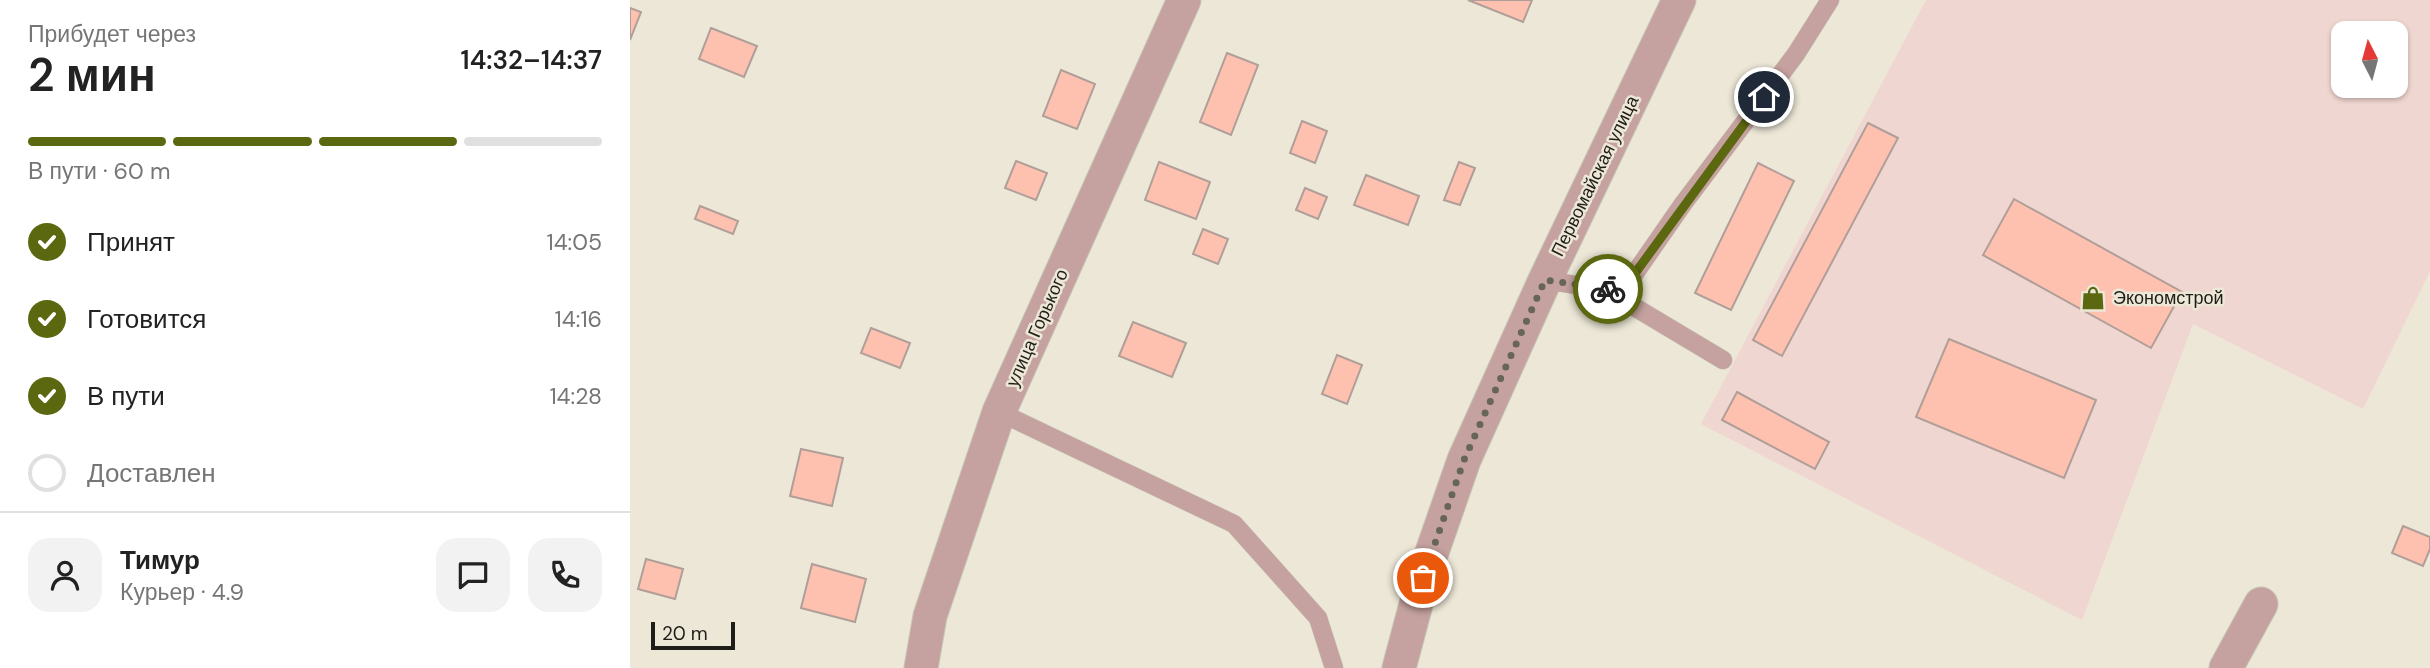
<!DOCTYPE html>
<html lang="ru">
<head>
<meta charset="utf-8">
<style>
	body { margin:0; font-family:"DM Sans",sans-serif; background:#f2f2f2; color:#222; height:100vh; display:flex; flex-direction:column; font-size:26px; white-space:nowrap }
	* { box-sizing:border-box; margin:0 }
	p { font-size:23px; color:#767676 }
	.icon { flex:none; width:38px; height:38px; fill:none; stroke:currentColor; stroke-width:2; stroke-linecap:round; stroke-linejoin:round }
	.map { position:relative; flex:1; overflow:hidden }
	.details { display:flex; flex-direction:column; background:#fff; width:630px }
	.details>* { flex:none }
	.needle { width:46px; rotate:354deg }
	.fabs { position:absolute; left:1701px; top:21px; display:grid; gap:14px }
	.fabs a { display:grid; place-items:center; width:77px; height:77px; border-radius:14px; background:#fff; box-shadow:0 2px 5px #0004; font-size:35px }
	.scale { position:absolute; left:21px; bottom:18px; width:84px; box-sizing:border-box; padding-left:7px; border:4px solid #1f1d17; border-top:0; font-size:19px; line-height:24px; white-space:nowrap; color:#1f1d17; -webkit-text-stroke:5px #ece7d6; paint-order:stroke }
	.pin { position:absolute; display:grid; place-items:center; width:60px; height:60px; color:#fff; margin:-30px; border:4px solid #fff; border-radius:50%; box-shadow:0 2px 7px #0007 }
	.courier { position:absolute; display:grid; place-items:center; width:70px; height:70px; margin:-35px; border:5px solid #5b680f; border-radius:50%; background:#fff; color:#222; box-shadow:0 2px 9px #0007 }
	.overview em { font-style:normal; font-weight:600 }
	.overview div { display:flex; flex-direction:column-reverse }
	.overview { display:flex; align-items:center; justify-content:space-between; height:119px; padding:0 28px }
	h1 { font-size:46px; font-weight:600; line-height:52px }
	.bar { display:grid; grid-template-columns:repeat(4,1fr); gap:10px 7px; align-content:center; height:84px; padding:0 28px }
	.bar i { height:9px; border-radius:5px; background:#e0e0e0 }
	.bar .selected { background:#5b680f }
	.bar p { grid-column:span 4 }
	.line { display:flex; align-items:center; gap:18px; padding:0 28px; border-top:2px solid #e0e0e0 }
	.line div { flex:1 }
	.round { display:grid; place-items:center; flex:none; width:74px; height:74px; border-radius:21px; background:#f2f2f2 }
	ol { padding:0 28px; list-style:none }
	li { display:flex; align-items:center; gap:21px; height:77px }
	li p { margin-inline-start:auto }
	li .icon { padding:7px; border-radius:50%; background:#5b680f; color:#fff; stroke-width:4 }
	li:last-child { color:#767676 }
	li i { width:38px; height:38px; border:4px solid #e0e0e0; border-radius:50% }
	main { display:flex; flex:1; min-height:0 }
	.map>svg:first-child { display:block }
	.commercial { fill:#f0d6d0; fill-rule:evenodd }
	.building { fill:#fec1b0; stroke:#b09e99; stroke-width:2 }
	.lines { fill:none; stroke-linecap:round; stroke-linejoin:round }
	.service-casing { stroke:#c7c3b4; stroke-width:19 }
	.minor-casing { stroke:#c7c3b4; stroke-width:35 }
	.service { stroke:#c5a29f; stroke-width:18 }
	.minor { stroke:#c5a29f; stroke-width:33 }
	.done { stroke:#67645a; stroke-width:7; stroke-dasharray:0 12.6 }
	.route { stroke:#5b680f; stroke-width:9 }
	.labels { text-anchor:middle; stroke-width:5; stroke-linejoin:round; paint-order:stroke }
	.street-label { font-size:18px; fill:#1f1d17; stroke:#ece7d6 }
	.poi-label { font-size:18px; fill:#1f1d17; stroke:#ece7d6; text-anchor:start }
</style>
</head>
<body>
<main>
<section class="details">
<div class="overview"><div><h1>2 мин</h1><p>Прибудет через</p></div><em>14:32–14:37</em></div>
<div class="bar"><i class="selected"></i><i class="selected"></i><i class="selected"></i><i></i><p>В пути · 60 m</p></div>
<ol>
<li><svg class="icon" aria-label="check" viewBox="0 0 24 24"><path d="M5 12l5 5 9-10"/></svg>Принят<p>14:05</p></li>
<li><svg class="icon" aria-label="check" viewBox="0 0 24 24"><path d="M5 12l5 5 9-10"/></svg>Готовится<p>14:16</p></li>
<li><svg class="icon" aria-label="check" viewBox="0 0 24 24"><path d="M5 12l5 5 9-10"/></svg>В пути<p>14:28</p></li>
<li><i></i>Доставлен</li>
</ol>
<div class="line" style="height:126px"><a class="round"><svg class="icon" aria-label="person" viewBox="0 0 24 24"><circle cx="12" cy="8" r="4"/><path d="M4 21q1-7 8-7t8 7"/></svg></a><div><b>Тимур</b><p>Курьер · 4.9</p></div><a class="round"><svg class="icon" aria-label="chat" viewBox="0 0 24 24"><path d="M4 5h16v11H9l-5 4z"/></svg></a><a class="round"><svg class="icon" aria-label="phone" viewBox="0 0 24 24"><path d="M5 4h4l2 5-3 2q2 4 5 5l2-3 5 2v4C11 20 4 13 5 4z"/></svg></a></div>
</section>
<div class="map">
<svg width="1800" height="668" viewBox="0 0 1800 668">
	<rect width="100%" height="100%" fill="#ece7d6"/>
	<path class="commercial" d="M 1296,0 L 1800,0 L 1800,271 L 1733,409 L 1563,324 L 1452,620 L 1071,424 ZM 1713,33 L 1766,33 L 1766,86 L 1713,86 Z"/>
	<path class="building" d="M 838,0 L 902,0 L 893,22 Z
		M 0,8 L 11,12 L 0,40 Z
		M 81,28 L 127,46 L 114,77 L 69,59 Z
		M 597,53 L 628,65 L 601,135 L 570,122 Z
		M 431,70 L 465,84 L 447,129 L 413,116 Z
		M 672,121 L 697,131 L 685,163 L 660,153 Z
		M 1238,123 L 1268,138 L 1152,356 L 1123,340 Z
		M 386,161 L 417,173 L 406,200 L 375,188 Z
		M 529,162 L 580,182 L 566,219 L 515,200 Z
		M 829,162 L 845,168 L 830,205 L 814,200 Z
		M 1128,163 L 1164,181 L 1101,310 L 1065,293 Z
		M 736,175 L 789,196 L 778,225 L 724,205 Z
		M 675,188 L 697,197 L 688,219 L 666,210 Z
		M 1384,199 L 1552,292 L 1521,348 L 1353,255 Z
		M 70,206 L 108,221 L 103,234 L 65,219 Z
		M 573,229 L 598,239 L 588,264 L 563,254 Z
		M 503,322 L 556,343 L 542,377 L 489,356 Z
		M 241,328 L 280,343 L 270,368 L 231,353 Z
		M 1319,339 L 1466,400 L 1434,478 L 1286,417 Z
		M 707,355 L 732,365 L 717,404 L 692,394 Z
		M 1107,392 L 1199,442 L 1185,469 L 1092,420 Z
		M 171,449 L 213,458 L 202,506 L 160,496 Z
		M 1773,526 L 1800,537 L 1800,549 L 1793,566 L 1762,553 Z
		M 16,559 L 53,569 L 45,599 L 8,589 Z
		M 182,564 L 236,579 L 225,622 L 171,608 Z"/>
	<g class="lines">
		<g class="service-casing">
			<path id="service" d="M 915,280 L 976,290 L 1003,276 L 1053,204 L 1166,54 L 1200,0
				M 976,290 L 1093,360
				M 369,412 L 604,524 L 688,618 L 704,668"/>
		</g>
		<g class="minor-casing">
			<path id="minor" d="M 291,668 L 300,616 L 369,412 L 554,0
				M 769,668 L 793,578 L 834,460 L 915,280 L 1049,0
				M 1596,668 L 1631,604"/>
		</g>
		<use href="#service" class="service"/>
		<use href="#minor" class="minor"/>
	</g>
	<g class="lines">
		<path class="done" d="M 793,578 L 834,460 L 915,280 L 978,289"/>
		<path class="route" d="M 978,289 L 1003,276 L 1134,97"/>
	</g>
	<defs>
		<g id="shop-bare" transform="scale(1.89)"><path d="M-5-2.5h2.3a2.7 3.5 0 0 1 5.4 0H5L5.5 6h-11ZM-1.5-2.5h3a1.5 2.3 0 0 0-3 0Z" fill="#5b680f" stroke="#ece7d6" stroke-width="2.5" paint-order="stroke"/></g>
	</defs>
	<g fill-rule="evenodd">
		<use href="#shop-bare" x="1463" y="298"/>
	</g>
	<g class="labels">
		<g class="street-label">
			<text transform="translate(965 176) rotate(-64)" y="6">Первомайская улица</text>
			<text transform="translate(407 328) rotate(-66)" y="6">улица Горького</text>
		</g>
		<g class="poi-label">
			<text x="1483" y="304">Экономстрой</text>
		</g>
	</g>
</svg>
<div class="fabs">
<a><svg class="needle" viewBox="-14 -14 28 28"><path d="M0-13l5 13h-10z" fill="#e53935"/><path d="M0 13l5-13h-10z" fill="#767676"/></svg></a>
</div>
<div class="scale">20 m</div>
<div class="pin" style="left:793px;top:578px;background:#ea580c"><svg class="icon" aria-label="bag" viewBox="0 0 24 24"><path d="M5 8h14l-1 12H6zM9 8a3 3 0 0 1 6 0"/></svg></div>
<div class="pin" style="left:1134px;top:97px;background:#1f2937"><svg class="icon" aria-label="home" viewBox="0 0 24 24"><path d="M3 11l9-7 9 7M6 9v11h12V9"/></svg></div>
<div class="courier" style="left:978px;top:289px"><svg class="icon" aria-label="bike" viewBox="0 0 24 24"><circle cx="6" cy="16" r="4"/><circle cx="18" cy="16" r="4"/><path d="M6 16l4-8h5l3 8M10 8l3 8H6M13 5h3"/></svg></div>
</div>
</main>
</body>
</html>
